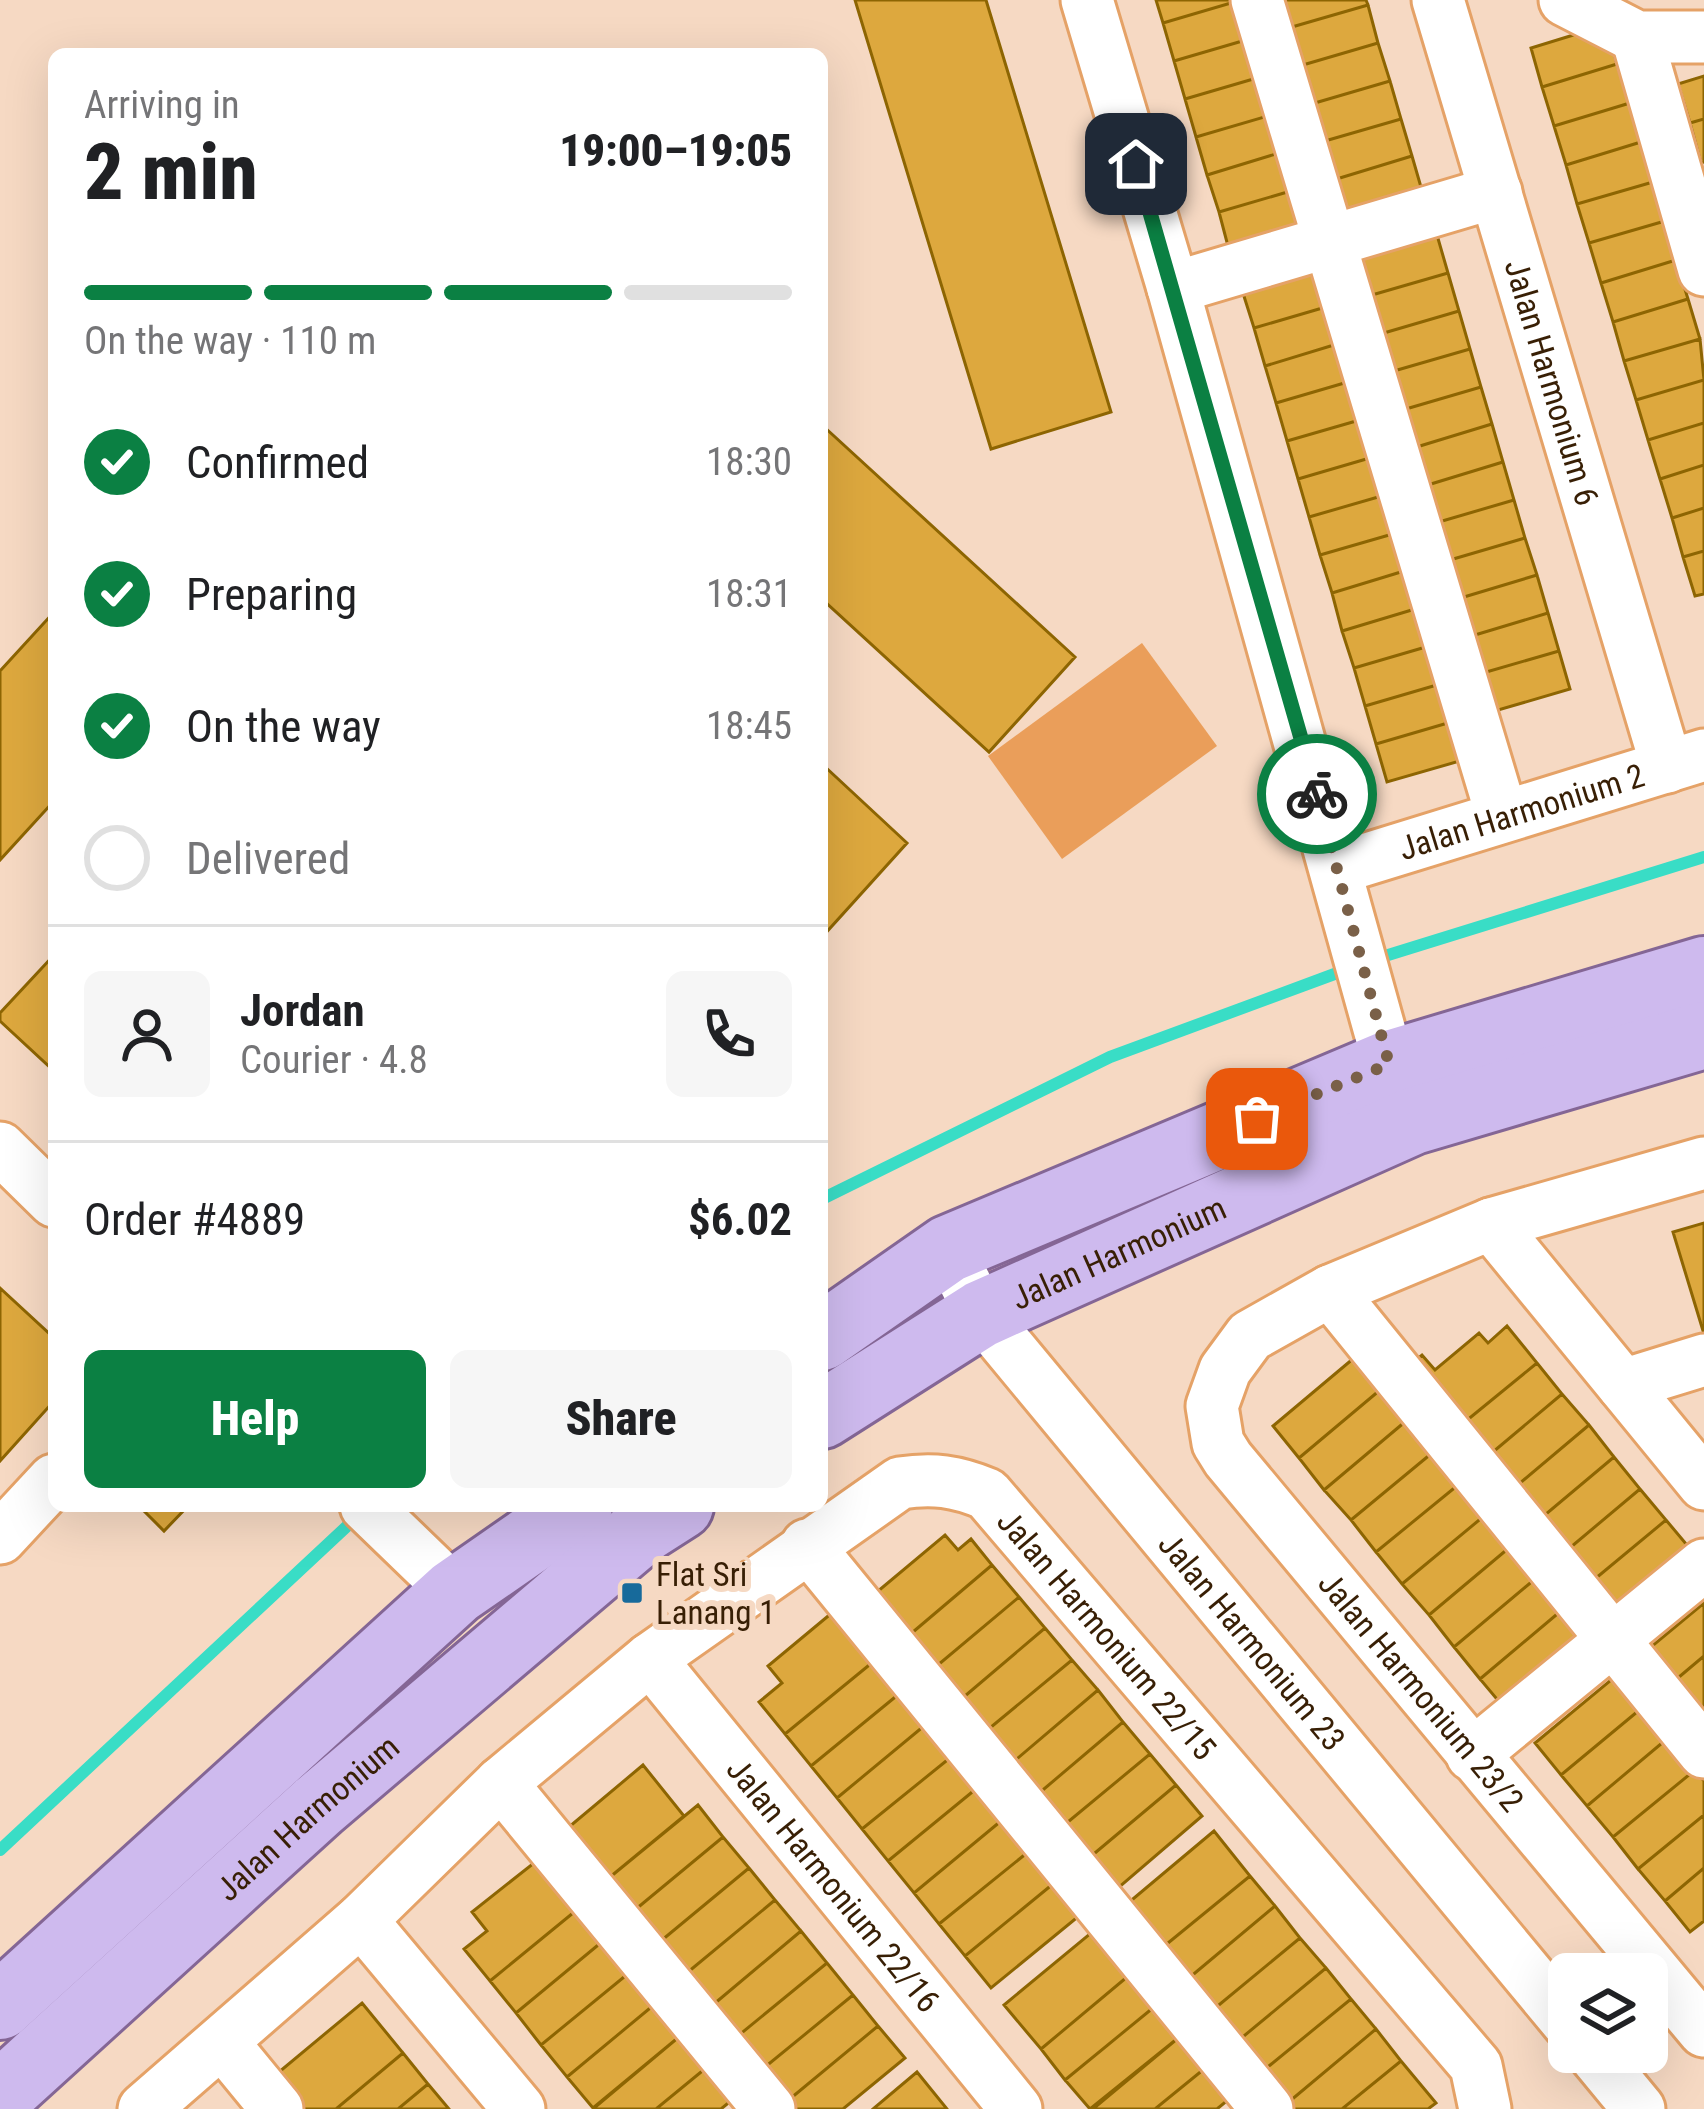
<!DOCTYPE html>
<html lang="en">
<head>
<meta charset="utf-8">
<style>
	body { margin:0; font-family:"Roboto Condensed",sans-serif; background:#f6f6f6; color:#202124; height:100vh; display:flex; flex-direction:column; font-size:45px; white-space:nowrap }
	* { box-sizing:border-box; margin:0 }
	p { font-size:39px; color:#757577 }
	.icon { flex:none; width:66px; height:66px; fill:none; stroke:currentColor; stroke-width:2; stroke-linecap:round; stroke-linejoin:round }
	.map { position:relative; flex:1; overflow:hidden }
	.drawer { position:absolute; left:48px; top:48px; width:780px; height:1464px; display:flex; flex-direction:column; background:#fff; border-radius:18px; box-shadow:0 12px 48px #0002 }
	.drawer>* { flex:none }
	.tools { position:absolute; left:1548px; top:1953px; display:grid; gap:24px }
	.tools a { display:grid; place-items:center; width:120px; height:120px; border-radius:18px; background:#fff; box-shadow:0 12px 48px #0002; font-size:60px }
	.pin { position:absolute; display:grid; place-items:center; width:102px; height:102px; color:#fff; margin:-51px; border-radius:24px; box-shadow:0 6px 18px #0006 }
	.courier { position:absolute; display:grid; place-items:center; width:120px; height:120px; margin:-60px; border:9px solid #0b8043; border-radius:50%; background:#fff; color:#222; box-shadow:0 3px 15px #0007 }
	.summary em { font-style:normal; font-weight:800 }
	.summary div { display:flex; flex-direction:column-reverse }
	.summary { display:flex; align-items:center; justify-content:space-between; height:204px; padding:0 36px }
	h1 { font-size:78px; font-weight:800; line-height:90px }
	.bar { display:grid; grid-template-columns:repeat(4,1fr); gap:18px 12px; align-content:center; height:144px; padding:0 36px }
	.bar i { height:15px; border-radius:9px; background:#e0e0e0 }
	.bar .on { background:#0b8043 }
	.bar p { grid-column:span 4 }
	.line { display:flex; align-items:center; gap:30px; padding:0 36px; border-top:3px solid #e0e0e0 }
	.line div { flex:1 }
	.round { display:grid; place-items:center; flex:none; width:126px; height:126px; border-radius:18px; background:#f6f6f6 }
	ol { padding:0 36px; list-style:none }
	li { display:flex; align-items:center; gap:36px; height:132px }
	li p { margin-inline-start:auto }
	li .icon { padding:12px; border-radius:50%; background:#0b8043; color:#fff; stroke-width:4 }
	li:last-child { color:#757577 }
	li i { width:66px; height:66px; border:6px solid #e0e0e0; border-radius:50% }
	.primary-button { display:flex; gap:24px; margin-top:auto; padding:24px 36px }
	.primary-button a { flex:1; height:138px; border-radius:18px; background:#0b8043; color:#fff; font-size:48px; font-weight:800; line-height:138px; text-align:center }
	.primary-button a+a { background:#f6f6f6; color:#202124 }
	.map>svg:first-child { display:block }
	.green { fill:#ea9e5a }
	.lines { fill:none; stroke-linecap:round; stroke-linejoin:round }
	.stream { stroke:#39ddc6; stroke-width:12 }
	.building { fill:#dda83e; stroke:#8d6502; stroke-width:3 }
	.minor-casing { stroke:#e5a267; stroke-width:57 }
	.major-casing { stroke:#846695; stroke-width:72 }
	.minor { stroke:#fff; stroke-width:51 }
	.major { stroke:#cebaee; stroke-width:66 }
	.done { stroke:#7a6048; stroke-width:12; stroke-dasharray:0 21.6 }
	.route { stroke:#0b8043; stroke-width:15 }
	.poi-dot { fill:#176a9b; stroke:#f6d9c3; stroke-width:4.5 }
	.labels { text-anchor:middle; stroke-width:12; stroke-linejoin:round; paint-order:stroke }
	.street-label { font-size:33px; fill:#381f05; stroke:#f6d9c3 }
	.poi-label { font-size:33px; fill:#381f05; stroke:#f6d9c3; text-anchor:start }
</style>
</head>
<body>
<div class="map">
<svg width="1704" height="2109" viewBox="0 0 1704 2109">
	<rect width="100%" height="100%" fill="#f6d9c3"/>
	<path class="green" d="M 1142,643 L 1217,746 L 1062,859 L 988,756 Z"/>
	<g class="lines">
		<path class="stream" d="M 1372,960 L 1704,857
			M 822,1199 L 1110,1057 L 1348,969
			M 0,1850 L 359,1515"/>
	</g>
	<path class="building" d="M 855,0 L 986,0 L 1111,412 L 991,449 Z
		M 1156,0 L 1241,0 L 1163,23 Z
		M 1241,0 L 1256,37 L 1174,61 L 1163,23 Z
		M 1277,0 L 1366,0 L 1368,5 L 1285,29 Z
		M 1368,5 L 1378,43 L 1296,67 L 1285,29 Z
		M 1606,25 L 1617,64 L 1542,87 L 1531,48 Z
		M 1256,37 L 1267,75 L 1185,99 L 1174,61 Z
		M 1378,43 L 1390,81 L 1308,105 L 1296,67 Z
		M 1617,64 L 1630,103 L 1554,126 L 1542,87 Z
		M 1267,75 L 1278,113 L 1196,137 L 1185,99 Z
		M 1704,76 L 1704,119 L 1690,123 L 1678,84 Z
		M 1390,81 L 1401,119 L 1318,143 L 1308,105 Z
		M 1630,103 L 1641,142 L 1566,165 L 1554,126 Z
		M 1278,113 L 1289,150 L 1207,175 L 1196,137 Z
		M 1401,119 L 1412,156 L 1330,181 L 1318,143 Z
		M 1704,119 L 1704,162 L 1701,163 L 1690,123 Z
		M 1641,142 L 1653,182 L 1577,204 L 1566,165 Z
		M 1289,150 L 1301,188 L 1219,212 L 1207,175 Z
		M 1412,156 L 1423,194 L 1340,219 L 1330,181 Z
		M 1653,182 L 1665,221 L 1589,243 L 1577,204 Z
		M 1301,188 L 1311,225 L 1229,250 L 1219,212 Z
		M 1665,221 L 1676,260 L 1601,283 L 1589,243 Z
		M 1437,235 L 1448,273 L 1365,297 L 1354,259 Z
		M 1676,260 L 1688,299 L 1613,322 L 1601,283 Z
		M 1325,266 L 1336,304 L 1254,328 L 1242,290 Z
		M 1448,273 L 1459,311 L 1377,335 L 1365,297 Z
		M 1688,299 L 1700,339 L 1624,361 L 1613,322 Z
		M 1336,304 L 1347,341 L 1265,366 L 1254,328 Z
		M 1459,311 L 1470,349 L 1387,373 L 1377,335 Z
		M 1700,339 L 1704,380 L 1636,400 L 1624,361 Z
		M 1347,341 L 1358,379 L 1276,403 L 1265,366 Z
		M 1470,349 L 1481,387 L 1399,411 L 1387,373 Z
		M 1358,379 L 1370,417 L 1287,441 L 1276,403 Z
		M 1704,380 L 1704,423 L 1648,440 L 1636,400 Z
		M 1481,387 L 1492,424 L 1410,449 L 1399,411 Z
		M 1370,417 L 1380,455 L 1298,479 L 1287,441 Z
		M 1704,423 L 1704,465 L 1660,479 L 1648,440 Z
		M 1492,424 L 1503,462 L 1421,487 L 1410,449 Z
		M 822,425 L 1075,657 L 989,752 L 822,599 Z
		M 1380,455 L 1392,493 L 1309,517 L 1298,479 Z
		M 1503,462 L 1514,500 L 1432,524 L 1421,487 Z
		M 1704,465 L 1704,508 L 1672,518 L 1660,479 Z
		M 1392,493 L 1403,531 L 1320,555 L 1309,517 Z
		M 1514,500 L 1525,538 L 1443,562 L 1432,524 Z
		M 1704,508 L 1704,551 L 1683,557 L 1672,518 Z
		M 1403,531 L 1414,568 L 1332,593 L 1320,555 Z
		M 1525,538 L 1537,575 L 1454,600 L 1443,562 Z
		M 1704,551 L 1704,594 L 1695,596 L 1683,557 Z
		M 1414,568 L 1425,606 L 1342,631 L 1332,593 Z
		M 1537,575 L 1548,613 L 1465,638 L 1454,600 Z
		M 1425,606 L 1436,644 L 1354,668 L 1342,631 Z
		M 54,612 L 54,801 L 0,860 L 0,671 Z
		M 1548,613 L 1559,651 L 1476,675 L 1465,638 Z
		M 1436,644 L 1447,682 L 1365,706 L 1354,668 Z
		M 1559,651 L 1570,689 L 1488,713 L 1476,675 Z
		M 1447,682 L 1458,720 L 1376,744 L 1365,706 Z
		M 1458,720 L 1470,758 L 1387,782 L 1376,744 Z
		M 822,764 L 907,843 L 822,937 Z
		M 54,955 L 54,1071 L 0,1021 L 0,1013 Z
		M 1704,1223 L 1704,1334 L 1673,1232 Z
		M 0,1288 L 54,1338 L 54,1401 L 0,1461 Z
		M 1507,1326 L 1537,1363 L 1455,1430 L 1405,1369 L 1422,1355 L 1435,1370 L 1479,1333 L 1488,1343 Z
		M 1354,1358 L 1380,1390 L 1299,1458 L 1273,1426 Z
		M 1537,1363 L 1562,1394 L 1481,1462 L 1455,1430 Z
		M 1380,1390 L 1406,1421 L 1324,1490 L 1299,1458 Z
		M 1562,1394 L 1589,1425 L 1507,1494 L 1481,1462 Z
		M 1406,1421 L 1432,1453 L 1351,1520 L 1324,1490 Z
		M 1589,1425 L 1614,1457 L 1533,1525 L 1507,1494 Z
		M 1432,1453 L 1458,1485 L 1376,1552 L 1351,1520 Z
		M 1614,1457 L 1640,1489 L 1559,1557 L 1533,1525 Z
		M 1458,1485 L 1484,1516 L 1402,1584 L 1376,1552 Z
		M 1640,1489 L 1666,1520 L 1584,1588 L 1559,1557 Z
		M 139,1506 L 188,1506 L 164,1531 Z
		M 1484,1516 L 1510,1547 L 1429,1615 L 1402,1584 Z
		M 1666,1520 L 1692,1551 L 1610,1619 L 1584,1588 Z
		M 945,1535 L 958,1550 L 971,1539 L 992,1565 L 900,1643 L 865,1602 Z
		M 1510,1547 L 1535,1579 L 1454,1647 L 1429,1615 Z
		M 992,1565 L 1019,1597 L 926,1675 L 900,1643 Z
		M 1535,1579 L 1562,1610 L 1480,1679 L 1454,1647 Z
		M 1019,1597 L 1045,1628 L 952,1707 L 926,1675 Z
		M 1704,1603 L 1704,1656 L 1666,1688 L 1640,1656 Z
		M 839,1607 L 879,1657 L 785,1734 L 759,1702 L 782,1683 L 768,1666 Z
		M 1562,1610 L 1587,1641 L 1506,1710 L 1480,1679 Z
		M 1045,1628 L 1072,1660 L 979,1737 L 952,1707 Z
		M 1704,1656 L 1704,1710 L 1692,1720 L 1666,1688 Z
		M 879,1657 L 905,1689 L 811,1766 L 785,1734 Z
		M 1072,1660 L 1098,1690 L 1005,1769 L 979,1737 Z
		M 1617,1675 L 1643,1707 L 1561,1775 L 1535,1743 Z
		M 905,1689 L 930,1721 L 837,1798 L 811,1766 Z
		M 1098,1690 L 1123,1722 L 1031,1800 L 1005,1769 Z
		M 1643,1707 L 1668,1738 L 1587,1806 L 1561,1775 Z
		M 930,1721 L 956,1753 L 862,1829 L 837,1798 Z
		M 1123,1722 L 1150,1754 L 1057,1831 L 1031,1800 Z
		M 1668,1738 L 1695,1770 L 1613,1837 L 1587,1806 Z
		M 956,1753 L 982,1784 L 888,1861 L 862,1829 Z
		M 1150,1754 L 1176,1785 L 1083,1863 L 1057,1831 Z
		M 643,1765 L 684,1816 L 604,1882 L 563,1832 Z
		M 1695,1770 L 1704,1781 L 1704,1815 L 1638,1869 L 1613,1837 Z
		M 982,1784 L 1007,1816 L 914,1893 L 888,1861 Z
		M 1176,1785 L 1202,1816 L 1110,1895 L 1083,1863 Z
		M 698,1805 L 723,1837 L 630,1914 L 604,1882 Z
		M 1704,1815 L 1704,1868 L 1665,1901 L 1638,1869 Z
		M 1007,1816 L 1033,1848 L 939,1924 L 914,1893 Z
		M 1214,1831 L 1250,1876 L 1157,1952 L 1121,1909 Z
		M 723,1837 L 749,1868 L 656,1945 L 630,1914 Z
		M 1033,1848 L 1059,1879 L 965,1956 L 939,1924 Z
		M 544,1855 L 584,1904 L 490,1981 L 464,1949 L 487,1931 L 472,1912 Z
		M 749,1868 L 775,1900 L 682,1977 L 656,1945 Z
		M 1704,1868 L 1704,1921 L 1690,1932 L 1665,1901 Z
		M 1250,1876 L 1275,1906 L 1183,1983 L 1157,1952 Z
		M 1059,1879 L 1085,1911 L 991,1988 L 965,1956 Z
		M 775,1900 L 801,1931 L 708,2009 L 682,1977 Z
		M 584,1904 L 609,1936 L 516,2013 L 490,1981 Z
		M 1275,1906 L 1300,1938 L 1208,2014 L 1183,1983 Z
		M 1097,1928 L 1133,1972 L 1041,2049 L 1004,2005 Z
		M 801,1931 L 827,1963 L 733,2040 L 708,2009 Z
		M 609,1936 L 635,1968 L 541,2045 L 516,2013 Z
		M 1300,1938 L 1326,1968 L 1233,2045 L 1208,2014 Z
		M 827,1963 L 853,1995 L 759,2072 L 733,2040 Z
		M 635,1968 L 661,1999 L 567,2077 L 541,2045 Z
		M 1326,1968 L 1351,1999 L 1258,2075 L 1233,2045 Z
		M 1133,1972 L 1159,2003 L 1065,2080 L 1041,2049 Z
		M 853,1995 L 878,2026 L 785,2103 L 759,2072 Z
		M 661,1999 L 686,2031 L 593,2108 L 567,2077 Z
		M 1351,1999 L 1376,2029 L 1284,2106 L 1258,2075 Z
		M 362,2003 L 403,2053 L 336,2109 L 299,2109 L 273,2077 Z
		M 1159,2003 L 1183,2034 L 1090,2109 L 1065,2080 Z
		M 878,2026 L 905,2058 L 843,2109 L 790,2109 L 785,2103 Z
		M 1376,2029 L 1401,2061 L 1342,2109 L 1286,2109 L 1284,2106 Z
		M 686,2031 L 712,2063 L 656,2109 L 593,2109 Z
		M 1183,2034 L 1209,2065 L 1155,2109 L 1093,2109 Z
		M 403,2053 L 428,2084 L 398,2109 L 336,2109 Z
		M 1401,2061 L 1436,2103 L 1428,2109 L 1342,2109 Z
		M 712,2063 L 738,2095 L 721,2109 L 656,2109 Z
		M 1209,2065 L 1234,2095 L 1217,2109 L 1155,2109 Z
		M 917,2072 L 947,2109 L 873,2109 Z
		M 428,2084 L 449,2109 L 398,2109 Z"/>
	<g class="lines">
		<g class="minor-casing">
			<g id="minor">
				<path d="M 1087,0 L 1173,288 L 1389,1064"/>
				<path d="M 1257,0 L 1502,816"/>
				<path id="s1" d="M 1438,0 L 1667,767"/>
				<path d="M 1565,0 L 1637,37 L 1704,37"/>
				<path d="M 1637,37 L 1704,270"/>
				<path d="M 1173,288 L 1496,192"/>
				<path id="s2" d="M 1338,868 L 1704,755"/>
				<path d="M 0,1148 L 54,1201"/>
				<path id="s3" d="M 1704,1163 L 1491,1224 L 1330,1291 L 1250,1336 L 1225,1370 L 1212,1406 L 1218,1443 L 1228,1459 L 1704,2031"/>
				<path d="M 1491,1224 L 1704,1484"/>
				<path id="s4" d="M 948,1249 L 981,1314 L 1569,2024"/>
				<path d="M 1330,1291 L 1704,1752"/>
				<path d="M 1623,1385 L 1704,1360"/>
				<path d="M 366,1506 L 455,1592"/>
				<path d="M 0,1538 L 54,1480"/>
				<path d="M 807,1545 L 1267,2109"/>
				<path id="s5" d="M 650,1659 L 1016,2109"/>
				<path d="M 1472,1755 L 1704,1565"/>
				<path d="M 501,1783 L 769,2109"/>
				<path d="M 361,1920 L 519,2109"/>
				<path d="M 222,2042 L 277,2109"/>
				<path d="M 1592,2052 L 1639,2109"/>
				<path id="s6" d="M 144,2109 L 361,1920 L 501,1783 L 650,1659 L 900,1483 C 933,1478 956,1481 987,1494 L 1476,2066 L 1485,2109"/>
			</g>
		</g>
		<g class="major-casing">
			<g id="major">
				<path d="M 822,1337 L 948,1249 L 1389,1064 L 1704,970"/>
				<path id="s7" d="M 822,1415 L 981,1314 L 1413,1121 L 1704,1035"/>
				<path d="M 0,2006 L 455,1592 L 579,1506"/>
				<path id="s8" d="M 0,2095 L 318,1806 L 644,1529 L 680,1506"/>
			</g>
		</g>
		<use href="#minor" class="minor"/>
		<use href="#major" class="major"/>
	</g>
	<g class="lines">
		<path class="done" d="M 1257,1119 L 1389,1064 L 1317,794"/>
		<path class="route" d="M 1136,164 L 1317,794"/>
	</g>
	<rect class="poi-dot" x="620" y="1581" width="24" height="24" rx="6"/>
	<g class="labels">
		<g class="street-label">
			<text dy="12" stroke="none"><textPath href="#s1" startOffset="399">Jalan Harmonium 6</textPath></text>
			<text dy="12" stroke="none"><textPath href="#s2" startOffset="192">Jalan Harmonium 2</textPath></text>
			<text dy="12" stroke="none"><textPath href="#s7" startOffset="339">Jalan Harmonium</textPath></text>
			<text dy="12" stroke="none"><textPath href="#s6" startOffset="1257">Jalan Harmonium 22/15</textPath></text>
			<text dy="12" stroke="none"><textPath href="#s4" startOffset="498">Jalan Harmonium 23</textPath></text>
			<text dy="12" stroke="none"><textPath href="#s3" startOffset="927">Jalan Harmonium 23/2</textPath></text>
			<text dy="12" stroke="none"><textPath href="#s8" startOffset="414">Jalan Harmonium</textPath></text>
			<text dy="12" stroke="none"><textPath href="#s5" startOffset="291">Jalan Harmonium 22/16</textPath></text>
		</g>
		<g class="poi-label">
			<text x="656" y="1586">Flat Sri<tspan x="656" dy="38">Lanang 1</tspan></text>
		</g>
	</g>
</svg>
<div class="tools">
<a><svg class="icon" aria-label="layers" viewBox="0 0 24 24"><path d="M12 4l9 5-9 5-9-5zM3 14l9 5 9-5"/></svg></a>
</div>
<div class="pin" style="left:1257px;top:1119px;background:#ea580c"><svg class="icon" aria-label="bag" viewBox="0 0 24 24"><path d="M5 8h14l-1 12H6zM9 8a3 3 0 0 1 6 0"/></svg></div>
<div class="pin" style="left:1136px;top:164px;background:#1f2937"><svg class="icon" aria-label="home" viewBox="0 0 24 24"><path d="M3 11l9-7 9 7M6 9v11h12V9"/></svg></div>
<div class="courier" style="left:1317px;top:794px"><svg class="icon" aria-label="bike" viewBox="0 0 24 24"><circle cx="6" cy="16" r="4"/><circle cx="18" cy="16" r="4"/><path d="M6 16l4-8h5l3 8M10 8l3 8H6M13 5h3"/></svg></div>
<section class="drawer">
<div class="summary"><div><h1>2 min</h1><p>Arriving in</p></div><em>19:00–19:05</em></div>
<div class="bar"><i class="on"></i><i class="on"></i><i class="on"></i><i></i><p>On the way · 110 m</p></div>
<ol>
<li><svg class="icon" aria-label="check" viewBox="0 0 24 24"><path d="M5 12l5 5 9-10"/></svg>Confirmed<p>18:30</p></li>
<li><svg class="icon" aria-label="check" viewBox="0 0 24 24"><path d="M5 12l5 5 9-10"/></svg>Preparing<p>18:31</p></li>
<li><svg class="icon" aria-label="check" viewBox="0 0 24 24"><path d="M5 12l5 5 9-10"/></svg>On the way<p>18:45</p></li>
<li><i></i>Delivered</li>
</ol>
<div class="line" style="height:216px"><a class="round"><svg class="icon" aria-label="person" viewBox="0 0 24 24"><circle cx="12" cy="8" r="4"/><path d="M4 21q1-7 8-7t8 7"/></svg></a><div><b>Jordan</b><p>Courier · 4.8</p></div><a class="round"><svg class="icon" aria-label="phone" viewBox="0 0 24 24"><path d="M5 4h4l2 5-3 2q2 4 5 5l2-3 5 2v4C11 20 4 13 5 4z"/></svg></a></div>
<div class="line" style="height:156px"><div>Order #4889</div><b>$6.02</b></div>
<div class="primary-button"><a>Help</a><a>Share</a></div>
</section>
</div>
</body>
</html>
